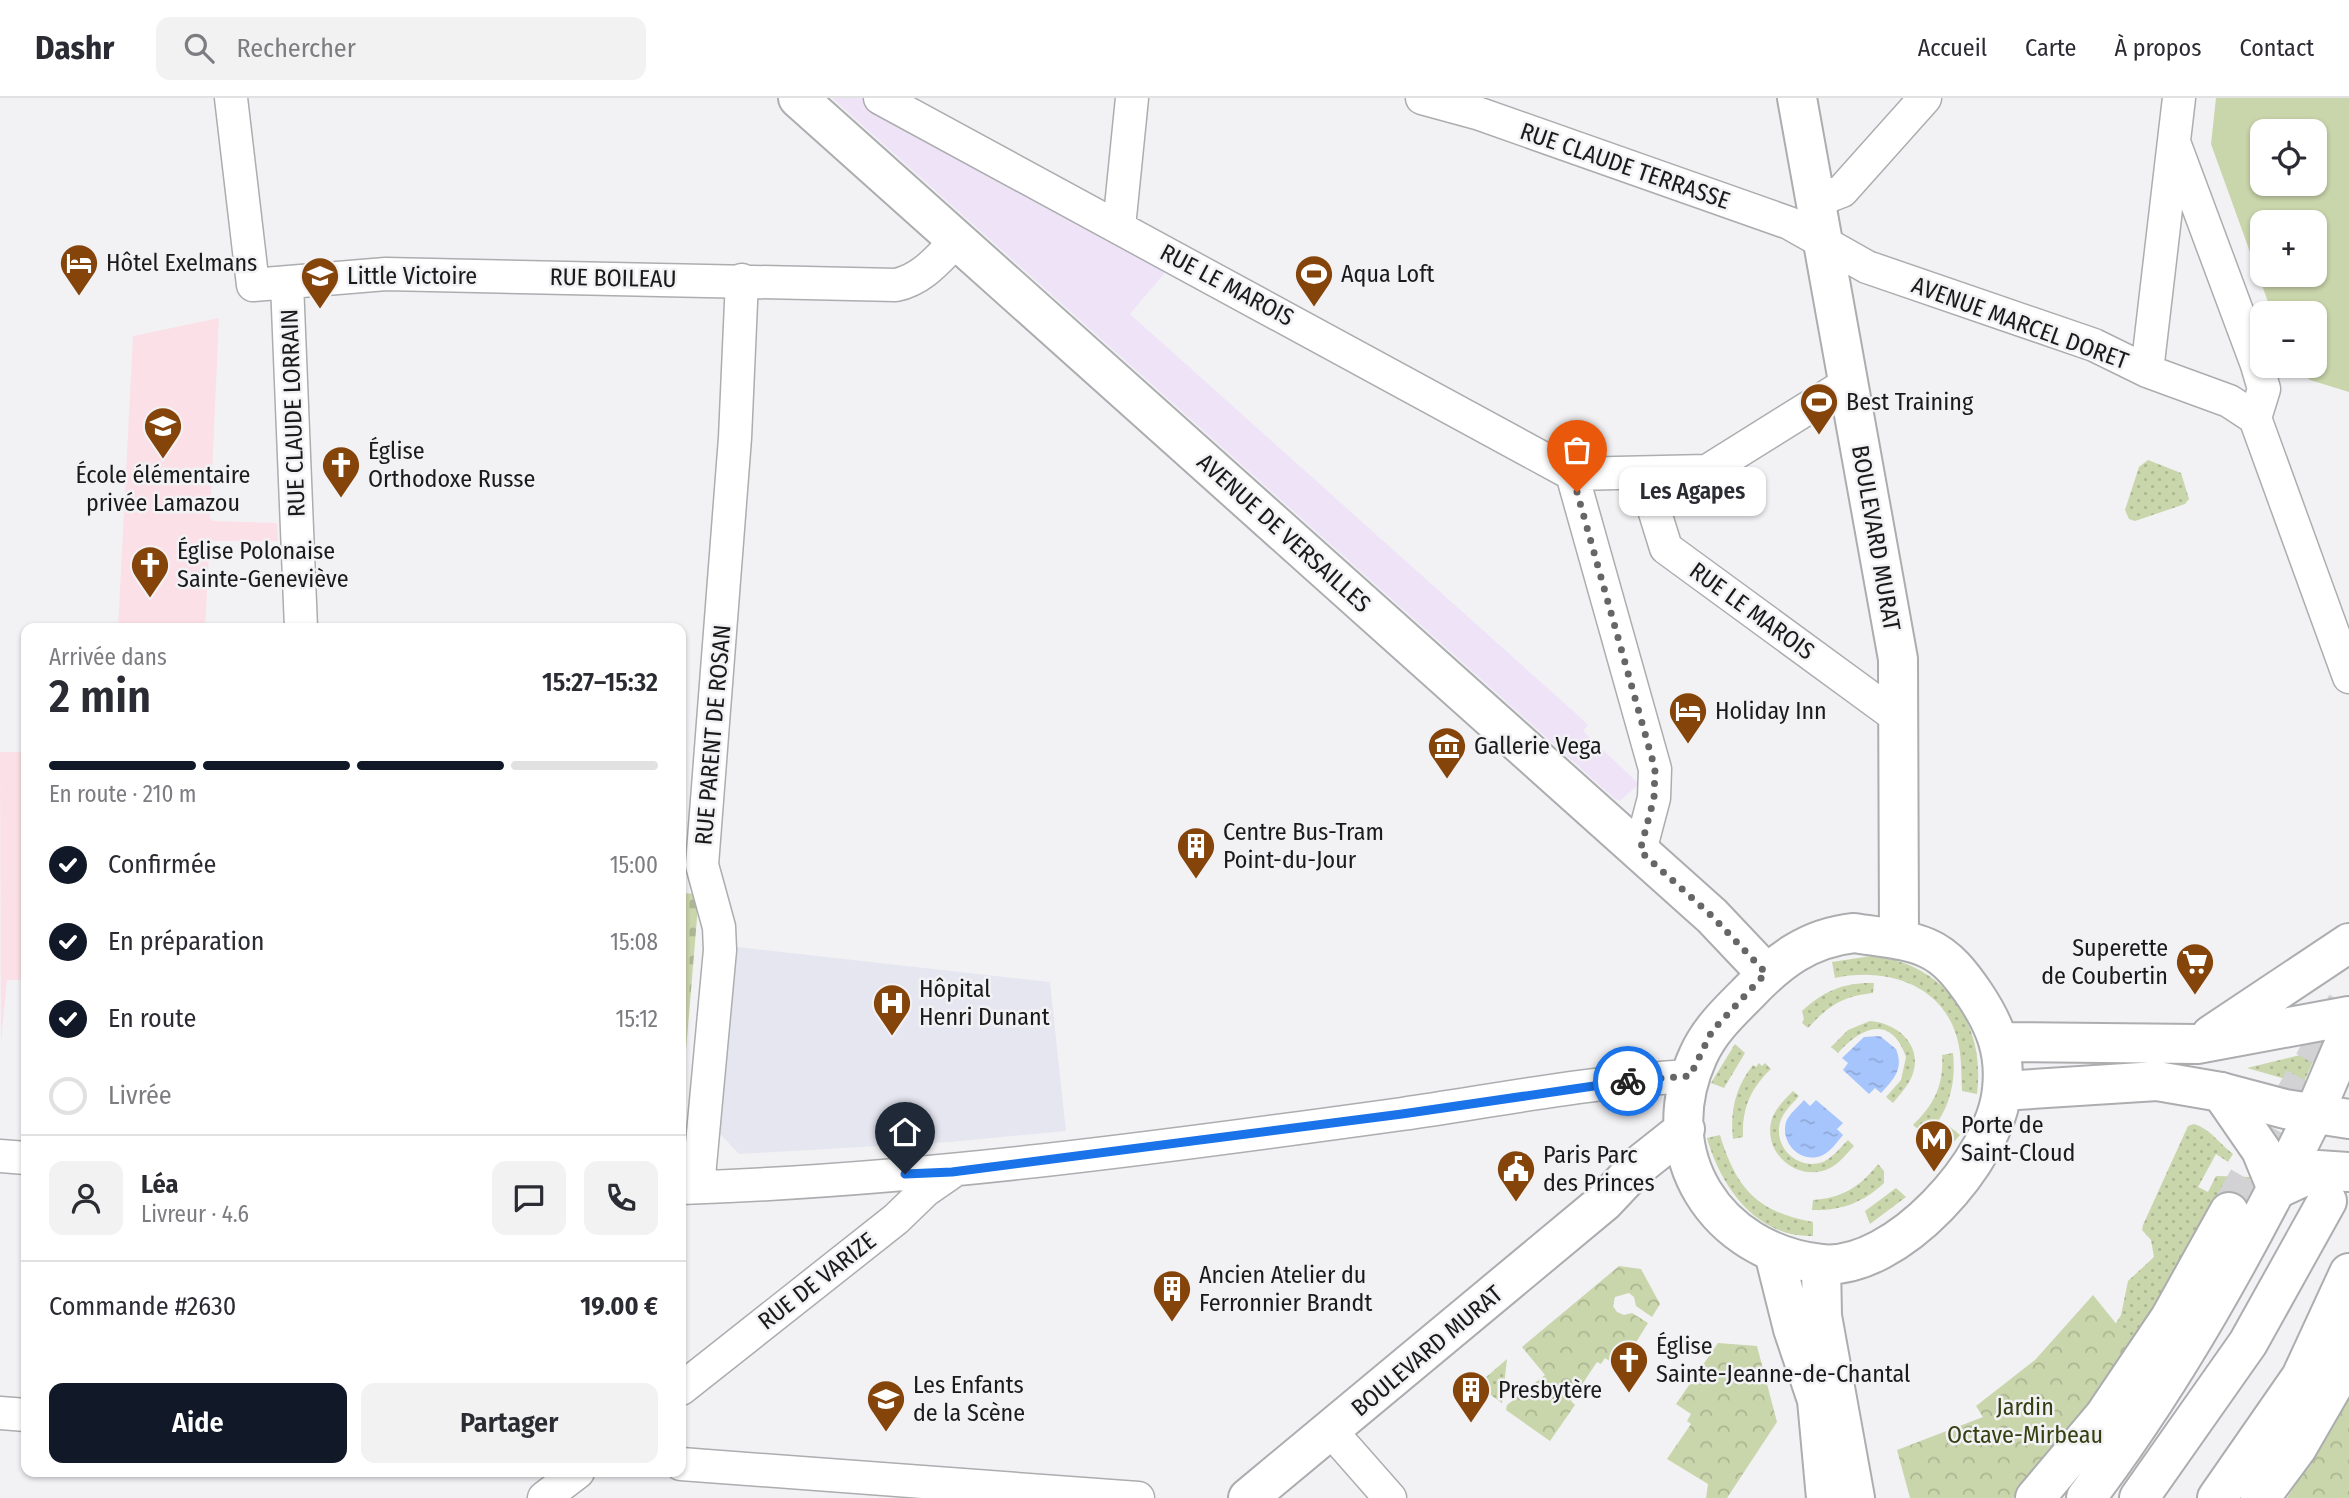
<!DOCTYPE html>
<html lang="fr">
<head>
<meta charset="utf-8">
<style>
	body { margin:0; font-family:"Fira Sans Condensed",sans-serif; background:#f2f2f3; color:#2b2b33; height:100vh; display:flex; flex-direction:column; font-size:26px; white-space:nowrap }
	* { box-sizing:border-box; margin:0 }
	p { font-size:23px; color:#7c7c81 }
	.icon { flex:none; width:38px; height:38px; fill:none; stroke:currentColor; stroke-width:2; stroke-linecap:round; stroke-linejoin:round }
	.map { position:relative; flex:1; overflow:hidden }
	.drawer { position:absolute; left:21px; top:525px; width:665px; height:854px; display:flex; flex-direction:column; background:#fff; border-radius:14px; box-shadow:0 2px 5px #0004 }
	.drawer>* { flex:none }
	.fabs { position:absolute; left:2250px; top:21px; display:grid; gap:14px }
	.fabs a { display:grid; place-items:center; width:77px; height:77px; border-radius:14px; background:#fff; box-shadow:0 2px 5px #0004; font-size:35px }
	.pin { position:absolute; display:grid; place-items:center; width:60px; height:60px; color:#fff; margin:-72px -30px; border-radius:50% 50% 50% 0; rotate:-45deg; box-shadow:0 0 7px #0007 }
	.pin .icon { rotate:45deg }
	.courier { position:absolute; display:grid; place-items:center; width:70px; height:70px; margin:-35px; border:5px solid #1a73e8; border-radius:50%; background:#fff; color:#222; box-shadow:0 2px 9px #0007 }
	.bubble { position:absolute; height:49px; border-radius:14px; background:#fff; box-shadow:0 2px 5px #0004; font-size:23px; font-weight:600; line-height:49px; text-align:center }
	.summary em { font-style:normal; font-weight:600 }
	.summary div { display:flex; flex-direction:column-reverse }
	.summary { display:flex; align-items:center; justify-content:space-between; height:119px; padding:0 28px }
	h1 { font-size:46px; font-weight:600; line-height:52px }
	.bar { display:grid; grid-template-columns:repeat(4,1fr); gap:10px 7px; align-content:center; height:84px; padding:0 28px }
	.bar i { height:9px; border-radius:5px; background:#e1e1e2 }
	.bar .on { background:#111827 }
	.bar p { grid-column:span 4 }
	.line { display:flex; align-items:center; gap:18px; padding:0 28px; border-top:2px solid #e1e1e2 }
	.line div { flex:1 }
	.round { display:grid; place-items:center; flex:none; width:74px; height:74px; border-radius:14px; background:#f2f2f3 }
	ol { padding:0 28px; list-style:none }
	li { display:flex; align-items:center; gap:21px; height:77px }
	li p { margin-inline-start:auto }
	li .icon { padding:7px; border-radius:50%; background:#111827; color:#fff; stroke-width:4 }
	li:last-child { color:#7c7c81 }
	li i { width:38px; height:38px; border:4px solid #e1e1e2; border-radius:50% }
	.button { display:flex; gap:14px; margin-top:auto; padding:14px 28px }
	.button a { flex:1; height:80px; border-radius:14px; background:#111827; color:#fff; font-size:28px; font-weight:600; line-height:80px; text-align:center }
	.button a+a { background:#f2f2f3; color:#2b2b33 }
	header { display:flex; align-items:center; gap:42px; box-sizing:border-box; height:98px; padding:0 35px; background:#fff; border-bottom:2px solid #e1e1e2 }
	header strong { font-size:33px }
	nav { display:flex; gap:38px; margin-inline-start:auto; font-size:24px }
	.search { width:490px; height:63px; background:#f2f2f3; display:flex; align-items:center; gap:18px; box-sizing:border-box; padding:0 24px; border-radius:14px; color:#7c7c81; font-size:26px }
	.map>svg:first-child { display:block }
	.commercial { fill:#efe3f8 }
	.education { fill:#fbe1e7 }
	.built { fill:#e6e6f1 }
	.grass { fill:url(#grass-dots) }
	.cemetery { fill:url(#cemetery-stones) }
	.park { fill:url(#park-crowns) }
	.pitch { fill:#c9d5ab; fill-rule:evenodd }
	.water { fill:url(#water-ripples) }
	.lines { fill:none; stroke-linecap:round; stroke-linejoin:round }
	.highway-tunnel { stroke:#d2d2d4; stroke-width:38; stroke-dasharray:38 19; stroke-linecap:butt }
	.minor-casing { stroke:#acadaf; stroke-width:35 }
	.major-casing { stroke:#acadaf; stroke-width:42 }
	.highway-casing { stroke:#acadaf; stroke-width:42 }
	.minor { stroke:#fff; stroke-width:32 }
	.major { stroke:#fff; stroke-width:38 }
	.highway { stroke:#fff; stroke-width:38 }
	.done { stroke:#666667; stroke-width:7; stroke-dasharray:0 12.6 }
	.route { stroke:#1a73e8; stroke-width:9 }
	.labels { text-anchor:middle; stroke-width:5; stroke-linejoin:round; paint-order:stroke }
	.street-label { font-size:24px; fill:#1a1a1b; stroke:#f2f2f5 }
	.poi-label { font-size:24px; fill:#1a1a1b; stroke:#f2f2f5; text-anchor:start }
	.park-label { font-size:24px; fill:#353f11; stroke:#f2f2f5 }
</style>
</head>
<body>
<header>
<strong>Dashr</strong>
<div class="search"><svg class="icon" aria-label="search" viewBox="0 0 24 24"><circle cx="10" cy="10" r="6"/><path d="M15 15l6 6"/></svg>Rechercher</div>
<nav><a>Accueil</a><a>Carte</a><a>À propos</a><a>Contact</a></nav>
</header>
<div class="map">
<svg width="2349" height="1400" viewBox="0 0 2349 1400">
	<defs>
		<pattern id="grass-dots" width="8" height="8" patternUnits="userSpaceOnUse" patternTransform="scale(1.75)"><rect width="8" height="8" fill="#c9d5ab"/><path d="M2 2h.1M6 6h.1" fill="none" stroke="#acb693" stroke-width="1.8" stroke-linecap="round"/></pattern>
		<pattern id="cemetery-stones" width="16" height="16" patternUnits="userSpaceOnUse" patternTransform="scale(1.75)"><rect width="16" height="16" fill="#c9d5ab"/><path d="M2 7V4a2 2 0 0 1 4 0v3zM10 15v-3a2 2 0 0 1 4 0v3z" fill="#acb693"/></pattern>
		<pattern id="park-crowns" width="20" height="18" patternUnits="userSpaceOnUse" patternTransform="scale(1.75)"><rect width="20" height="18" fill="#c9d5ab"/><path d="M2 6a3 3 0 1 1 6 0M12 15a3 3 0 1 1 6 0" fill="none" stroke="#acb693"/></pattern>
		<pattern id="water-ripples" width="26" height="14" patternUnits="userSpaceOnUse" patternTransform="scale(1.75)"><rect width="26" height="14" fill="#a7c5fd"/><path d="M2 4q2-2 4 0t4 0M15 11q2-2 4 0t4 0" fill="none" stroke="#8fa9d8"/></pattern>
	</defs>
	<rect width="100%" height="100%" fill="#f2f2f5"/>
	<path class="commercial" d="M 832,0 L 862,0 L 1168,171 L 1130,216 L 1582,621 L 1588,627 L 1583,633 L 1639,686 L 1620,703 L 1615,701 Z"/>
	<path class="education" d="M 219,220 L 210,420 L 213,423 L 277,425 L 278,443 L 210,443 L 205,530 L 118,530 L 133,238 Z
		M 0,654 L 26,654 L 26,882 L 7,882 L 1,945 Z"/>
	<path class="built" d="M 737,849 L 1050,884 L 1066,1033 L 951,1044 L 739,1056 L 720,1036 Z"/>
	<path class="grass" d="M 2148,362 L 2181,375 L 2189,401 L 2185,406 L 2135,423 L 2129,421 L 2125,412 L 2139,369 Z
		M 1871,858 C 1944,864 1986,925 1977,996 L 1962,993 C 1961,976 1962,957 1957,940 C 1942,885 1884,869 1835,880 L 1832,864 Z
		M 1874,885 L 1873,895 C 1843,898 1828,908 1808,930 L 1802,925 L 1804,921 L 1802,913 C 1823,893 1845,884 1874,885 Z
		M 1870,923 C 1897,925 1924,947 1912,978 C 1908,988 1900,996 1893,1005 L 1886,999 L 1901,982 L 1906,959 C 1891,916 1861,929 1838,955 L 1831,949 L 1848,932 Z
		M 1735,946 L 1745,955 L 1724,990 L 1711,985 Z
		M 2312,954 L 2316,957 L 2303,986 L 2247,970 Z
		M 1953,955 C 1956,984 1950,1010 1931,1033 L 1920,1033 L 1913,1027 C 1934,1007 1944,987 1942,957 Z
		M 1759,965 L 1762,968 L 1765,965 L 1771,971 C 1750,991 1742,1011 1743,1039 L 1733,1041 C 1730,1013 1735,990 1753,967 L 1756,969 Z
		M 1793,993 L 1799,998 C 1790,1008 1780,1017 1779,1030 C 1777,1054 1801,1072 1823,1064 C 1833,1059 1840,1050 1848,1042 L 1854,1048 C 1847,1055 1840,1065 1830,1070 C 1800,1085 1764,1058 1771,1024 C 1774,1012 1784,1002 1793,993 Z
		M 2194,1026 C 2209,1030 2220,1046 2233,1056 L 2228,1064 L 2216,1056 L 2198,1089 L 2208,1094 L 2216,1078 L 2250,1079 L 2249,1108 L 2135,1249 L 2100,1251 L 2121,1217 L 2128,1183 L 2154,1159 L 2151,1142 L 2142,1132 L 2143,1127 L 2188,1028 Z
		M 1949,1028 L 1960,1037 L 1937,1063 L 1926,1055 Z
		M 1720,1037 C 1736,1090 1757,1114 1813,1124 L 1813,1138 C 1756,1140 1720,1087 1707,1040 Z
		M 1878,1066 L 1884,1073 L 1884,1085 C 1863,1105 1840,1113 1812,1112 L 1813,1102 C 1842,1100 1860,1089 1878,1066 Z
		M 1896,1090 L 1906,1099 L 1870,1126 L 1865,1113 Z
		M 1507,1261 L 1502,1305 L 1477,1287 Z"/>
	<path class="cemetery" d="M 681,795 L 699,796 L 681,1013 Z"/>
	<path class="park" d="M 1619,1168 L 1641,1171 L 1660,1206 L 1652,1219 L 1636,1208 L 1634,1199 L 1629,1195 L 1615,1199 L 1613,1208 L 1617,1214 L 1624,1217 L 1632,1215 L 1648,1225 L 1620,1270 L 1605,1260 L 1601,1266 L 1597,1264 L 1571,1303 L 1575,1307 L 1550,1343 L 1506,1312 L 1507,1307 L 1545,1277 L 1522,1249 Z
		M 2093,1197 L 2135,1249 L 2048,1362 L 2013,1400 L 1910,1400 L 1897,1352 L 1983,1319 L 1976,1308 L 2035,1262 Z
		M 1718,1245 L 1757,1248 L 1777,1324 L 1727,1400 L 1706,1400 L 1708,1386 L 1667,1361 L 1691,1326 L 1687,1323 L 1691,1316 L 1676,1306 Z
		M 2349,1297 L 2349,1400 L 2287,1400 L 2343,1311 Z"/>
	<path class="pitch" d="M 2216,0 L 2349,0 L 2349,294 L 2310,282 L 2294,268 L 2315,268 L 2315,215 L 2272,215 L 2211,46 ZM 2263,33 L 2315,33 L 2315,86 L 2263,86 ZM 2263,124 L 2315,124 L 2315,177 L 2263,177 Z"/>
	<path class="water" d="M 1880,938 L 1896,951 C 1904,971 1894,981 1881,995 L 1875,990 L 1869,996 L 1843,972 L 1848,965 L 1842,960 L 1864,939 Z
		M 1804,1002 L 1810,1008 L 1816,1002 L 1843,1025 L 1837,1031 L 1843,1037 C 1837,1044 1831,1053 1823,1057 C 1802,1067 1780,1046 1786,1024 C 1789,1016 1798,1009 1804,1002 Z"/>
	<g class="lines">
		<path class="highway-tunnel" d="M 2229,1114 L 2346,906"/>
		<g class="minor-casing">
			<path id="minor" d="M 231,0 L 253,187 L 386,176 L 896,187 C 923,181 938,161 957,142
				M 880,0 L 1572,376
				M 1422,0 L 1477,15 L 1789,125 L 1867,169 L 2094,247 L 2147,273 L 2229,303 L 2255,320
				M 2174,44 L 2257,267 L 2264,291 L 2255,320
				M 1816,103 L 1842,93 L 1925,0
				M 1119,129 L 1132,0
				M 287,185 L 301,530
				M 2147,273 L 2179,0
				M 2255,320 L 2349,579
				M 1572,376 L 1655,671 L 1654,700 L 1640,753
				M 1572,376 L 1707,373 L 1848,285
				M 1643,376 L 1666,450 L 1901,622
				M 0,1058 L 26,1060
				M 698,1089 L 720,852 L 719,829 L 702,767 L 735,340 L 742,182
				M 681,1090 C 922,1082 1163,1049 1402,1016 C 1498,1002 1594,983 1691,978
				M 681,1291 L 896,1121 L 926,1092 L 952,1074
				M 0,1315 L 26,1317
				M 1331,1333 L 1390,1400
				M 681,1366 L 1138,1400
				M 544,1400 L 578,1374"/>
		</g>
		<g class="major-casing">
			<path id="major" d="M 798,0 L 1712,818 L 1766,875
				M 1797,0 L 1898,561 L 1899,842
				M 1854,835 C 1878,839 1904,840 1927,850 C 1948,859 1962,878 1975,897 C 1995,927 2006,954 2002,991 C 1996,1061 1896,1174 1821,1166 C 1716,1154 1653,1057 1698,958 C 1709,933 1728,915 1747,896 C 1778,863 1808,840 1854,835 Z
				M 2211,937 L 2349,845
				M 2000,944 L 2197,946 L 2349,918
				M 2002,993 L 2157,983 L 2221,994 L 2285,1011 L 2349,1021
				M 2314,1016 L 2349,934
				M 1774,1155 L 1793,1231 L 1817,1302 L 1826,1400
				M 1821,1166 L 1822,1218 L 1855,1400
				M 1248,1400 L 1604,1104 L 1637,1069 L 1685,1031"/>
		</g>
		<g class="highway-casing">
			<path id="highway" d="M 2221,994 L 2261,1052 L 2277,1091 L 2318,1072 L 2349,1074
				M 2035,1400 L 2104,1318 L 2170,1220 L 2229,1114
				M 2086,1400 C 2176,1281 2248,1150 2314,1016
				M 2139,1400 L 2248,1245 L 2327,1103
				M 2217,1400 L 2301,1279 L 2349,1175
				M 2260,1400 L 2297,1350 L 2341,1274 L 2349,1235"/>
		</g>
		<use href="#minor" class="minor"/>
		<use href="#major" class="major"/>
		<use href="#highway" class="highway"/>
	</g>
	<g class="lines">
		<path class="done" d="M 1577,394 L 1655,671 L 1654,700 L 1640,753 L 1712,818 L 1766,875 L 1712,933 L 1690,978 L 1628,983"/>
		<path class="route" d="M 905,1076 L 952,1074 L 1402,1016 L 1628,983"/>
	</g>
	<defs>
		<g id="hotel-pin" transform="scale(2.0125)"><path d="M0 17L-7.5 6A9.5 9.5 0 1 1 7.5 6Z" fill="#84440a" stroke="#f2f2f5"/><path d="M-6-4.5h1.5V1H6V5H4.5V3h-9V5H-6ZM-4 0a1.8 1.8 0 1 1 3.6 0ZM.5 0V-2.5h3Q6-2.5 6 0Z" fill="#fff"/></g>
		<g id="stadium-pin" transform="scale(2.0125)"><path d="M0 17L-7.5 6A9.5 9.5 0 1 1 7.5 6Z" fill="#84440a" stroke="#f2f2f5"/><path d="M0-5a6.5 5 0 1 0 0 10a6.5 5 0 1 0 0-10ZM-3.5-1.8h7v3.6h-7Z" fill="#fff"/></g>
		<g id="school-pin" transform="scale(2.0125)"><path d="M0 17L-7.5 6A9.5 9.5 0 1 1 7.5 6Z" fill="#84440a" stroke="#f2f2f5"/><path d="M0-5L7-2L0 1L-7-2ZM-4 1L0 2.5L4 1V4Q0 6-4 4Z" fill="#fff"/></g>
		<g id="church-pin" transform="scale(2.0125)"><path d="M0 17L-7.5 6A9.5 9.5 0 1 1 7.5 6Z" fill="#84440a" stroke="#f2f2f5"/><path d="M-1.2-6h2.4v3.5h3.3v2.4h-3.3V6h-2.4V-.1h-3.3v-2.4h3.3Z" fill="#fff"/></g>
		<g id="museum-pin" transform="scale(2.0125)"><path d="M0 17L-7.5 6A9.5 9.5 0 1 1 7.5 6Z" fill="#84440a" stroke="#f2f2f5"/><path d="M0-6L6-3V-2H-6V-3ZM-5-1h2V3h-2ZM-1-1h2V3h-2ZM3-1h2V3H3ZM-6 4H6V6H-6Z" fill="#fff"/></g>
		<g id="building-pin" transform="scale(2.0125)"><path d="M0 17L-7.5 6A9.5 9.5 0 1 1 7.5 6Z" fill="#84440a" stroke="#f2f2f5"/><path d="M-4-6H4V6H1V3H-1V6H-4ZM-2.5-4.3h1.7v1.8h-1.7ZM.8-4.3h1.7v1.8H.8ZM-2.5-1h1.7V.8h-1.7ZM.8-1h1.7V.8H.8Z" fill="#fff"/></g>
		<g id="supermarket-pin" transform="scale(2.0125)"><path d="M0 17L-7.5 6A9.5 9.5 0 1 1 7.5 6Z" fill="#84440a" stroke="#f2f2f5"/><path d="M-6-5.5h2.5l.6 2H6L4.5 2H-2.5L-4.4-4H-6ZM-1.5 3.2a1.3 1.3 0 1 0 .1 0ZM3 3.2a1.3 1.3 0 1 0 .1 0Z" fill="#fff"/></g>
		<g id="hospital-pin" transform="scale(2.0125)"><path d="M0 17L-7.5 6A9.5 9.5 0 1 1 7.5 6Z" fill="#84440a" stroke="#f2f2f5"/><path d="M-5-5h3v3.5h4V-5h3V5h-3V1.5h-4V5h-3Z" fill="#fff"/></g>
		<g id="metro-pin" transform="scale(2.0125)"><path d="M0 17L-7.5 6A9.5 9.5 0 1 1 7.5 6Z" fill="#84440a" stroke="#f2f2f5"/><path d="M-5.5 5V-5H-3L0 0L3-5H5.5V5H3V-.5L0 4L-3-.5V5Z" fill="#fff"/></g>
		<g id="civic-pin" transform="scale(2.0125)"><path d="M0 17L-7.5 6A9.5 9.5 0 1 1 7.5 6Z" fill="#84440a" stroke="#f2f2f5"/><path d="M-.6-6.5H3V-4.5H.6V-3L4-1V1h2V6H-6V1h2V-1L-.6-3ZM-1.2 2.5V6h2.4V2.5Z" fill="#fff"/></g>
	</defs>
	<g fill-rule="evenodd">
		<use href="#hotel-pin" x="79" y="165"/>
		<use href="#stadium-pin" x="1314" y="176"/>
		<use href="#school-pin" x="320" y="178"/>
		<use href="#stadium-pin" x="1819" y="304"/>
		<use href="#school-pin" x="163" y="328"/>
		<use href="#church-pin" x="341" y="367"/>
		<use href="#church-pin" x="150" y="467"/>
		<use href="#hotel-pin" x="1688" y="613"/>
		<use href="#museum-pin" x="1447" y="648"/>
		<use href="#building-pin" x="1196" y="748"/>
		<use href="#supermarket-pin" x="2195" y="864"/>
		<use href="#hospital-pin" x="892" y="905"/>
		<use href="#metro-pin" x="1934" y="1041"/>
		<use href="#civic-pin" x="1516" y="1071"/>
		<use href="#building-pin" x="1172" y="1191"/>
		<use href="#church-pin" x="1629" y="1262"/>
		<use href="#building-pin" x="1471" y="1292"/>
		<use href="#school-pin" x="886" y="1301"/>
	</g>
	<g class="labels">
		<g class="street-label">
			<text transform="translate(1625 68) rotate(19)" y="8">RUE CLAUDE TERRASSE</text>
			<text transform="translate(613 180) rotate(1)" y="8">RUE BOILEAU</text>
			<text transform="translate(1227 187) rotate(28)" y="8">RUE LE MAROIS</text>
			<text transform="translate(2020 225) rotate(20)" y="8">AVENUE MARCEL DORET</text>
			<text transform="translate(293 315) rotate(-92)" y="8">RUE CLAUDE LORRAIN</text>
			<text transform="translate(1284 435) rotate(42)" y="8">AVENUE DE VERSAILLES</text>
			<text transform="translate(1876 440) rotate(80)" y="8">BOULEVARD MURAT</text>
			<text transform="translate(1752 513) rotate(36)" y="8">RUE LE MAROIS</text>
			<text transform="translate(713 637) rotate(-85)" y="8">RUE PARENT DE ROSAN</text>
			<text transform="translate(817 1183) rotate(-38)" y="8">RUE DE VARIZE</text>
			<text transform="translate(1427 1253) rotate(-40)" y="8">BOULEVARD MURAT</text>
		</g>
		<g class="poi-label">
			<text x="106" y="173">Hôtel Exelmans</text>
			<text x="1341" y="184">Aqua Loft</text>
			<text x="347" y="186">Little Victoire</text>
			<text x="1846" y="312">Best Training</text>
			<text x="368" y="361">Église<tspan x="368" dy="28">Orthodoxe Russe</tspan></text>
			<text x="163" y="385" text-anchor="middle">École élémentaire<tspan x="163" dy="28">privée Lamazou</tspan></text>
			<text x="177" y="461">Église Polonaise<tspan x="177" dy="28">Sainte-Geneviève</tspan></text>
			<text x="1715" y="621">Holiday Inn</text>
			<text x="1474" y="656">Gallerie Vega</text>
			<text x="1223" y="742">Centre Bus-Tram<tspan x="1223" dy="28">Point-du-Jour</tspan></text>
			<text x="2168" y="858" text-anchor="end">Superette<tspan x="2168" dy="28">de Coubertin</tspan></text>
			<text x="919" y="899">Hôpital<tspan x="919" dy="28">Henri Dunant</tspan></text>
			<text x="1961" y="1035">Porte de<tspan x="1961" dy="28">Saint-Cloud</tspan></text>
			<text x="1543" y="1065">Paris Parc<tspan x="1543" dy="28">des Princes</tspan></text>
			<text x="1199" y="1185">Ancien Atelier du<tspan x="1199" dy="28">Ferronnier Brandt</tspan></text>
			<text x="1656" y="1256">Église<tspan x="1656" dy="28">Sainte-Jeanne-de-Chantal</tspan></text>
			<text x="913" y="1295">Les Enfants<tspan x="913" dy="28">de la Scène</tspan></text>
			<text x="1498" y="1300">Presbytère</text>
		</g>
		<g class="park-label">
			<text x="2025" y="1317">Jardin<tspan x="2025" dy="28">Octave-Mirbeau</tspan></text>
		</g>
	</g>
</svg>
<div class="fabs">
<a><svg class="icon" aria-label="locate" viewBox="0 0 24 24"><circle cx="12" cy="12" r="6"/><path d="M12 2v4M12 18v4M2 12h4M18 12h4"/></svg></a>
<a>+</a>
<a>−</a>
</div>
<div class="pin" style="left:1577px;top:394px;background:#ea580c"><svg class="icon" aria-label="bag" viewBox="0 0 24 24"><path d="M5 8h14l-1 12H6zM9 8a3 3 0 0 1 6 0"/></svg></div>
<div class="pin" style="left:905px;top:1076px;background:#1f2937"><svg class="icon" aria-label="home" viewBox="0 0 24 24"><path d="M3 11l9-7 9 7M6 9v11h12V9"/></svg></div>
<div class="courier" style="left:1628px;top:983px"><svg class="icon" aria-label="bike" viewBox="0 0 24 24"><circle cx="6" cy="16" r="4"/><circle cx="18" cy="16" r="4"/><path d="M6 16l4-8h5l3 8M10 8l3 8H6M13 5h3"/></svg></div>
<div class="bubble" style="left:1619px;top:369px;width:147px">Les Agapes</div>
<section class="drawer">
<div class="summary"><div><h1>2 min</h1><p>Arrivée dans</p></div><em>15:27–15:32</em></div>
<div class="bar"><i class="on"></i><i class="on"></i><i class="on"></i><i></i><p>En route · 210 m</p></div>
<ol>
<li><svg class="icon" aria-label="check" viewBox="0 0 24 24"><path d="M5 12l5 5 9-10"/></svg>Confirmée<p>15:00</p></li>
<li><svg class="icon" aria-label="check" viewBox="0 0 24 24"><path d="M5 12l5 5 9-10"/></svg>En préparation<p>15:08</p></li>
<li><svg class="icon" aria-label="check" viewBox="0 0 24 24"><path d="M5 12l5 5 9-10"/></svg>En route<p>15:12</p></li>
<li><i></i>Livrée</li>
</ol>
<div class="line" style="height:126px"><a class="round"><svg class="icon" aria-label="person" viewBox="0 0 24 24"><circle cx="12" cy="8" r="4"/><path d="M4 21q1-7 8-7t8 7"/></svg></a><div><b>Léa</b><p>Livreur · 4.6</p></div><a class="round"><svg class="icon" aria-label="chat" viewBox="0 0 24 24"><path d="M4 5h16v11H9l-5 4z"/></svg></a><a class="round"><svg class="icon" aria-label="phone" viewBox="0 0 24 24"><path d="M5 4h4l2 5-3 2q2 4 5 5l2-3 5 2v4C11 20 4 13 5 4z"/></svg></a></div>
<div class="line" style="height:91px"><div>Commande #2630</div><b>19.00 €</b></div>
<div class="button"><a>Aide</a><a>Partager</a></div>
</section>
</div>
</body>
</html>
